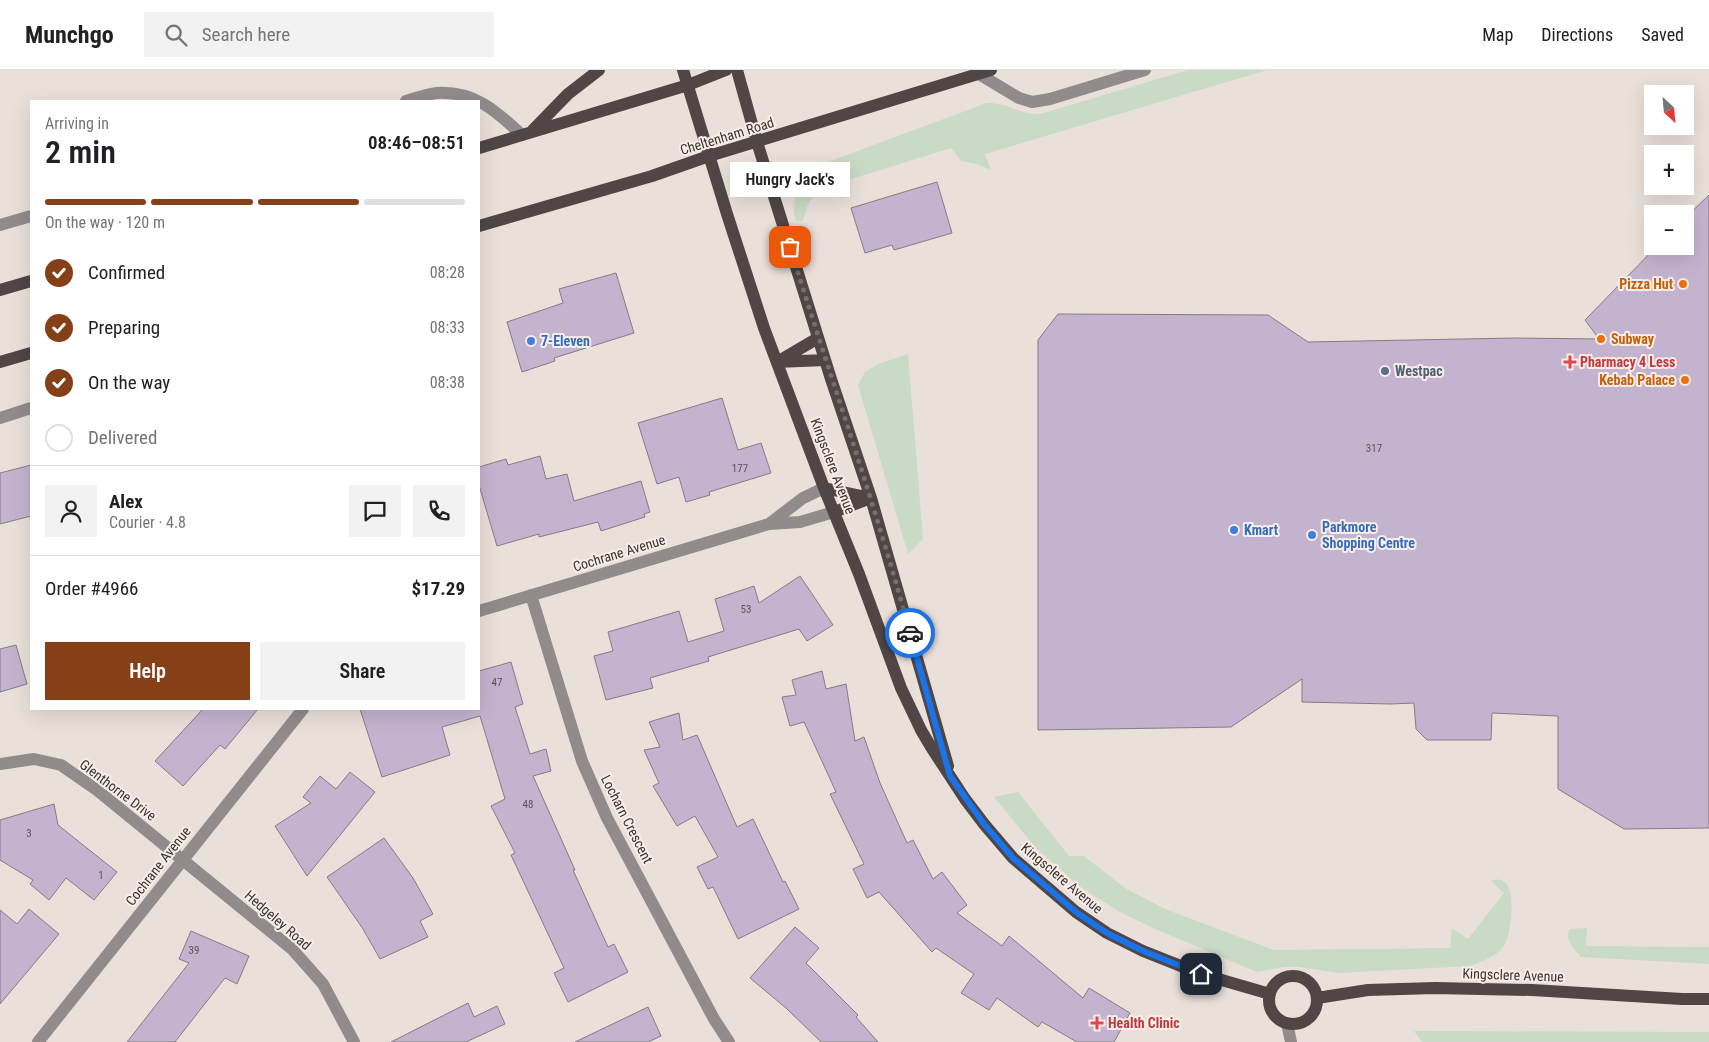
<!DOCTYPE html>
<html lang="en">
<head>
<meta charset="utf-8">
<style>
	body { margin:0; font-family:"Roboto Condensed",sans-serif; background:#f2f2f2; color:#202124; height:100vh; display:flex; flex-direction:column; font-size:19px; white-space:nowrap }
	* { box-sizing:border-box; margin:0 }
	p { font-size:16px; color:#757577 }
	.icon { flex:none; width:28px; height:28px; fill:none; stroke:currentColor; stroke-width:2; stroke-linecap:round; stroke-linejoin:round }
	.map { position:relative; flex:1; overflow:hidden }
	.drawer { position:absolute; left:30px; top:30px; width:450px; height:610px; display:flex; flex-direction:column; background:#fff; border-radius:0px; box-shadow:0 5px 20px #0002 }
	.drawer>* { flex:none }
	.needle { width:32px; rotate:154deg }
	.tools { position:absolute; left:1644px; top:15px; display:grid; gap:10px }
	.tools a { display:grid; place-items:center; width:50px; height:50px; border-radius:0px; background:#fff; box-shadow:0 5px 20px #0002; font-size:25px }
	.pin { position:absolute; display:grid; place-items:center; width:42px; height:42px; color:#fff; margin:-21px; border-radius:10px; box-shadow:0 2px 8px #0006 }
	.courier { position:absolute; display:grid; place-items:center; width:50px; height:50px; margin:-25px; border:4px solid #1a73e8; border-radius:50%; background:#fff; color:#222; box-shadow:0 1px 6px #0007 }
	.bubble { position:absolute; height:35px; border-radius:0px; background:#fff; box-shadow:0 5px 20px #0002; font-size:16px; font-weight:600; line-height:35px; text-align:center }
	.headline em { font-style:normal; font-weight:600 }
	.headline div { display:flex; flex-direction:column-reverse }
	.headline { display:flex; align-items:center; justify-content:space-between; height:85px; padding:0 15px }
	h1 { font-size:32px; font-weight:600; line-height:38px }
	.bar { display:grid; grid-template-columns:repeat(4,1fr); gap:8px 5px; align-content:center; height:60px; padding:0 15px }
	.bar i { height:6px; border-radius:4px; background:#e0e0e0 }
	.bar .current { background:#854017 }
	.bar p { grid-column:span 4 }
	.line { display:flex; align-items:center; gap:12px; padding:0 15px; border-top:1px solid #e0e0e0 }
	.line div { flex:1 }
	.round { display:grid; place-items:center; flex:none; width:52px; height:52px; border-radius:0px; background:#f2f2f2 }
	ol { padding:0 15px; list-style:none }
	li { display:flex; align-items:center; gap:15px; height:55px }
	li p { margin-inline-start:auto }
	li .icon { padding:5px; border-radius:50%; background:#854017; color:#fff; stroke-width:4 }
	li:last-child { color:#757577 }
	li i { width:28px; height:28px; border:2px solid #e0e0e0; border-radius:50% }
	.action { display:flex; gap:10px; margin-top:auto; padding:10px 15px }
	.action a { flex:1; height:58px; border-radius:0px; background:#854017; color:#fff; font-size:20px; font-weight:600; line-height:58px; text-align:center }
	.action a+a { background:#f2f2f2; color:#202124 }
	header { display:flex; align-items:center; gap:30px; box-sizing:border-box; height:70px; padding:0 25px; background:#fff; border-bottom:1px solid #e0e0e0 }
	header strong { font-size:24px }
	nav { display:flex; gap:28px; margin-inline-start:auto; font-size:18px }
	.search { width:350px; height:45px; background:#f2f2f2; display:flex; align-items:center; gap:12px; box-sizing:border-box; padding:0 18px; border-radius:0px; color:#757577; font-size:19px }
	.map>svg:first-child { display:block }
	.green { fill:#c9dac6 }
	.building { fill:#c3b3cf; stroke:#827d85 }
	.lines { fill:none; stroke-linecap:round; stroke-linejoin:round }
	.minor { stroke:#918c8b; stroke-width:12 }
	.major { stroke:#4f4645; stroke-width:12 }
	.done { stroke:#76706c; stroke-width:5; stroke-dasharray:0 9 }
	.route { stroke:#1a73e8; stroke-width:6 }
	.food-dot { fill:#e8710a; stroke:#f8ede7; stroke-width:2 }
	.shop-dot { fill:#3f7fe0; stroke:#f8ede7; stroke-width:2 }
	.health-dot { fill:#e0444e; stroke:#f8ede7; stroke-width:2 }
	.service-dot { fill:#5c6f8a; stroke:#f8ede7; stroke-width:2 }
	.labels { text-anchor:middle; stroke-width:4; stroke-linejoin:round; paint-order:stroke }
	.number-label { font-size:11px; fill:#5b5458 }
	.street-label { font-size:14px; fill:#383431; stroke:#f8ede7 }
	.food-label { font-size:14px; font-weight:bold; fill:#c56008; stroke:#f8ede7; text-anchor:end }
	.shop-label { font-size:14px; font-weight:bold; fill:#366cbe; stroke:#f8ede7; text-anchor:start }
	.health-label { font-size:14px; font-weight:bold; fill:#be3a42; stroke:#f8ede7; text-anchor:start }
	.service-label { font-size:14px; font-weight:bold; fill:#4e5e75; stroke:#f8ede7; text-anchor:start }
</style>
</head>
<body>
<header>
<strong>Munchgo</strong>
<div class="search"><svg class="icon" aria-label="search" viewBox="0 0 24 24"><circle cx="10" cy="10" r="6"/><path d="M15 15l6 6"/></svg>Search here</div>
<nav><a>Map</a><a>Directions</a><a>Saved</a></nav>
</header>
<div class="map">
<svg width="1709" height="972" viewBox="0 0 1709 972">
	<rect width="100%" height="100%" fill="#eae0da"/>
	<path class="green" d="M 1188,0 L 1267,0 L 985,84 L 991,100 L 977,94 L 961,91 L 951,78 L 826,117 C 808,128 809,132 803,151 L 796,151 L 794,141 L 795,124 L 803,108 L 817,96 L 987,33 C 1006,32 1021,45 1040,44 Z
		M 908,284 L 923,469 L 908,484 L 858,315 L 865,302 L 878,294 Z
		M 1018,722 L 1069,786 L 1084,786 L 1125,818 L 1165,839 L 1274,880 L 1450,878 L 1452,858 L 1468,869 L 1504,823 L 1491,811 C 1520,799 1512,861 1505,874 C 1498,886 1482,892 1469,896 L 1339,903 L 1299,897 L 1284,897 L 1257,902 L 1155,859 L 1118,841 L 1079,816 L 1035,777 L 994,727 Z
		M 1587,858 L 1586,876 L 1709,877 L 1709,894 L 1581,887 L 1571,875 L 1567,866 L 1570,859 Z
		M 1414,961 L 1709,962 L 1709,972 L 1422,972 Z"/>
	<path class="building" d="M 937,112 L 952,163 L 894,180 L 892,175 L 865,183 L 851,138 Z
		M 1709,125 L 1709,758 L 1624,759 L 1558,719 L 1558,646 L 1492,643 L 1491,670 L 1427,670 L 1416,659 L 1414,633 L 1391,634 L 1302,632 L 1302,609 L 1231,657 L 1038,660 L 1038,270 L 1058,244 L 1268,245 L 1308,272 L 1515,268 L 1599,269 L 1585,250 L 1657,176 L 1685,176 L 1685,148 Z
		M 616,203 L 634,263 L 554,288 L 555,291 L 522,302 L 507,252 L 563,233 L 559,219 Z
		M 722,328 L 738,380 L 761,373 L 771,403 L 709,422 L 710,425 L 686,432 L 679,407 L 657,414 L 638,353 Z
		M 540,386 L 546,409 L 567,404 L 574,431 L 641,411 L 650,442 L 644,444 L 645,447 L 601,461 L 598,452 L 539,467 L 539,464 L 497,476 L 479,415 L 479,397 L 506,389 L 508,395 Z
		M 31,395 L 31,446 L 0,454 L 0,403 Z
		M 800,506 L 833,555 L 807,571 L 799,559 L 708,587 L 709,591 L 650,608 L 653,618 L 606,630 L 594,586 L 613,581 L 608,562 L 679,541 L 688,572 L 724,561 L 715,529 L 754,516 L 759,533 Z
		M 16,575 L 27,614 L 0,622 L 0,579 Z
		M 511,592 L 523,634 L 515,637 L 530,684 L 546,679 L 551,701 L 533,706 L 575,800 L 573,800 L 608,877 L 614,874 L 628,902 L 568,932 L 554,903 L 564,898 L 511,785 L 515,783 L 491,736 L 505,729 L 480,646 L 442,657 L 450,685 L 382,707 L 360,639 L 479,639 L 479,601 Z
		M 822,601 L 826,619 L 846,614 L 855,671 L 864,667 L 880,713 L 907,773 L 913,770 L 933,809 L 942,802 L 967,835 L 957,843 L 1002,876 L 1009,866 L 1083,928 L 1089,918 L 1130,943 L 1114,972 L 1077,972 L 1042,952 L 1038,957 L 997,928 L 989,940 L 961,923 L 974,904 L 936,878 L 932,882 L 879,822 L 867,828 L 853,799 L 864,794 L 830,724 L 836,722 L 804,652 L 790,656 L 782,627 L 796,625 L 792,610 Z
		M 203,639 L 258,639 L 225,679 L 220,675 L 183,716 L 155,691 Z
		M 679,643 L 683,670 L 697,665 L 737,757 L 753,749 L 783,812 L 785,811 L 799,839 L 738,869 L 713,817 L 708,819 L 697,797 L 718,787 L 695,746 L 677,756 L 653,716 L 659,713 L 644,680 L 660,677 L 649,652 Z
		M 350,702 L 375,722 L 307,806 L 275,756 L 311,733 L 303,727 L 320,706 L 336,719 Z
		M 54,734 L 58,755 L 117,802 L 94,830 L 66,808 L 49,830 L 30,814 L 33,810 L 0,790 L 0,750 Z
		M 384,768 L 413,808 L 433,844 L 420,851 L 428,867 L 380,889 L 363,859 L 327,807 Z
		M 29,839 L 59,864 L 0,934 L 0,840 L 17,854 Z
		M 795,857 L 819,878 L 806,893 L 858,945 L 856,947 L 878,972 L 821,972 L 786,938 L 750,908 Z
		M 191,861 L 249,886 L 237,914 L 225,908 L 175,972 L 127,972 L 189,893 L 179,889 Z
		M 468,933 L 474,947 L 497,936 L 505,954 L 466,972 L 391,972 Z
		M 648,937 L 661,966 L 648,972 L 575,972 Z"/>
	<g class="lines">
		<path class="minor" d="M 979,4 L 1019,28 L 1032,32 L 1050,29 L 1145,0
			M 406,31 C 416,28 427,24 437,23 C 475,21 496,41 522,65
			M 0,155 L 31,146
			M 0,348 L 31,338
			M 769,454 L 803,428 L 824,418
			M 531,525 L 582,691 L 607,748 L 714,949 L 729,972
			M 479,541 L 769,454 L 800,452 L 834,442
			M 0,694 L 34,689 L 61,695 L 97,720 L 292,879 L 323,914 L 354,972
			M 1287,953 L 1291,972
			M 38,972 L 303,639"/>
		<path class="major" d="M 683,0 L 727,144 L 764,258 L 824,418 L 859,504 L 901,618 L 921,660 L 931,677 L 965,729 L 984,754 L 1013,788 L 1076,842 L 1107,863 L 1143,881 L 1201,904 L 1270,924
			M 737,0 L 757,72 L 831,309 L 871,428 L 948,696
			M 533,60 L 568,24 L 599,0
			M 479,78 L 688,15 L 726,0
			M 479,156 L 652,106 L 709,86 L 991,0
			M 0,220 L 31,211
			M 779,291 L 818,268
			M 0,292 L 31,283
			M 777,292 L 825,290
			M 824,418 L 871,428
			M 834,442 L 871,428
			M1269 930a24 24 0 1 1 48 0a24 24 0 1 1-48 0Z
			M 1317,928 L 1368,920 L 1435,918 L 1532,920 L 1682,929 L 1709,929"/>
	</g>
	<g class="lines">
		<path class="done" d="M 790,177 C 830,306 875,433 910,563"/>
		<path class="route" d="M 910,563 L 950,706 L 984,754 L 1013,788 L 1076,842 L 1107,863 L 1143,881 L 1201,904"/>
	</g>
	<g class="food-dot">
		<circle cx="1683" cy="214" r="5"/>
		<circle cx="1601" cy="269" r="5"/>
		<circle cx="1685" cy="310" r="5"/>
	</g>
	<g class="shop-dot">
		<circle cx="531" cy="271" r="5"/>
		<circle cx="1234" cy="460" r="5"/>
		<circle cx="1312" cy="465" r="5"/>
	</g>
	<g class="health-dot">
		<path d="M1567.5 284.5h5v5h5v5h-5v5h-5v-5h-5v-5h5z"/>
		<path d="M1094.5 945.5h5v5h5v5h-5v5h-5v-5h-5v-5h5z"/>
	</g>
	<circle class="service-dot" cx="1385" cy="301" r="5"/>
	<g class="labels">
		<g class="number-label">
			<text x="1374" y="382">317</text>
			<text x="740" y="402">177</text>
			<text x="746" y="543">53</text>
			<text x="497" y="616">47</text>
			<text x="528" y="738">48</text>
			<text x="29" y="767">3</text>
			<text x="101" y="809">1</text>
			<text x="194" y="884">39</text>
		</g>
		<g class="street-label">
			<text transform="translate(727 66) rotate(-17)" y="5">Cheltenham Road</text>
			<text transform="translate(833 396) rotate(69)" y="5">Kingsclere Avenue</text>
			<text transform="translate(619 483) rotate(-17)" y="5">Cochrane Avenue</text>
			<text transform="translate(118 720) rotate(37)" y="5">Glenthorne Drive</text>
			<text transform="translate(627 749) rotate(63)" y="5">Locharn Crescent</text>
			<text transform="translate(158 796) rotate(-52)" y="5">Cochrane Avenue</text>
			<text transform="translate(1062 808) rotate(40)" y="5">Kingsclere Avenue</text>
			<text transform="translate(278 850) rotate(41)" y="5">Hedgeley Road</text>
			<text transform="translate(1513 905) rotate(2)" y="5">Kingsclere Avenue</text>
		</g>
		<g class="food-label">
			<text x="1673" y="219">Pizza Hut</text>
			<text x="1611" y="274" text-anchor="start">Subway</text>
			<text x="1675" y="315">Kebab Palace</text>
		</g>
		<g class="shop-label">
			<text x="541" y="276">7-Eleven</text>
			<text x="1322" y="462">Parkmore<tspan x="1322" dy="16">Shopping Centre</tspan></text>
			<text x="1244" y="465">Kmart</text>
		</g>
		<g class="health-label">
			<text x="1580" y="297">Pharmacy 4 Less</text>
			<text x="1108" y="958">Health Clinic</text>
		</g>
		<g class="service-label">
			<text x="1395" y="306">Westpac</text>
		</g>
	</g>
</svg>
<div class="tools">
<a><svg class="needle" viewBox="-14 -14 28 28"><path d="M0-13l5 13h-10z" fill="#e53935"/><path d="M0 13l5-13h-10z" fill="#757577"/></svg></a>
<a>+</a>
<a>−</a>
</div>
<div class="pin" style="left:790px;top:177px;background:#ea580c"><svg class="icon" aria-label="bag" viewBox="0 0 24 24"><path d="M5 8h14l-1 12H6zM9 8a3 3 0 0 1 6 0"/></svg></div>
<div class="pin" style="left:1201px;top:904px;background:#1f2937"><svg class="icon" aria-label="home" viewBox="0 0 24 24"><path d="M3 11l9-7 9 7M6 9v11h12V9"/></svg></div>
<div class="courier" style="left:910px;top:563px"><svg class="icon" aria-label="car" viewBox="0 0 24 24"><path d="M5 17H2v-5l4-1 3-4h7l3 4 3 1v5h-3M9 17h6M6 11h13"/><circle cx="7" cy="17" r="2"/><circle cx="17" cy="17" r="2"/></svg></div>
<div class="bubble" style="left:730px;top:92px;width:120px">Hungry Jack's</div>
<section class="drawer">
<div class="headline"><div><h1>2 min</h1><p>Arriving in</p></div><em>08:46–08:51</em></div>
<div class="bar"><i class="current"></i><i class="current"></i><i class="current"></i><i></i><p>On the way · 120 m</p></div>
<ol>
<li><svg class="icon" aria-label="check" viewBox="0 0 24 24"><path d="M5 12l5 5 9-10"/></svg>Confirmed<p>08:28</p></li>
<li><svg class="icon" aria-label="check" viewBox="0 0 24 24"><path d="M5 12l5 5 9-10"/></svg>Preparing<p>08:33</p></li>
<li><svg class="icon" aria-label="check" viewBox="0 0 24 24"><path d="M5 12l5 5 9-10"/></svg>On the way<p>08:38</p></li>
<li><i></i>Delivered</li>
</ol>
<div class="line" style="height:90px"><a class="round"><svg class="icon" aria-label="person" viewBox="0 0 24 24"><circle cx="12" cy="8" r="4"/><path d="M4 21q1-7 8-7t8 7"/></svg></a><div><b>Alex</b><p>Courier · 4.8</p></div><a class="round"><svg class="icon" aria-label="chat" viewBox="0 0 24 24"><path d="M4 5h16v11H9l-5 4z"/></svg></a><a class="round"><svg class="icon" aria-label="phone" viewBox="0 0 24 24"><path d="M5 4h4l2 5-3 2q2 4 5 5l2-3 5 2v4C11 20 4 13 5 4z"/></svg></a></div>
<div class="line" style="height:65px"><div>Order #4966</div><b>$17.29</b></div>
<div class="action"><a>Help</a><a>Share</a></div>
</section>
</div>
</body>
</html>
